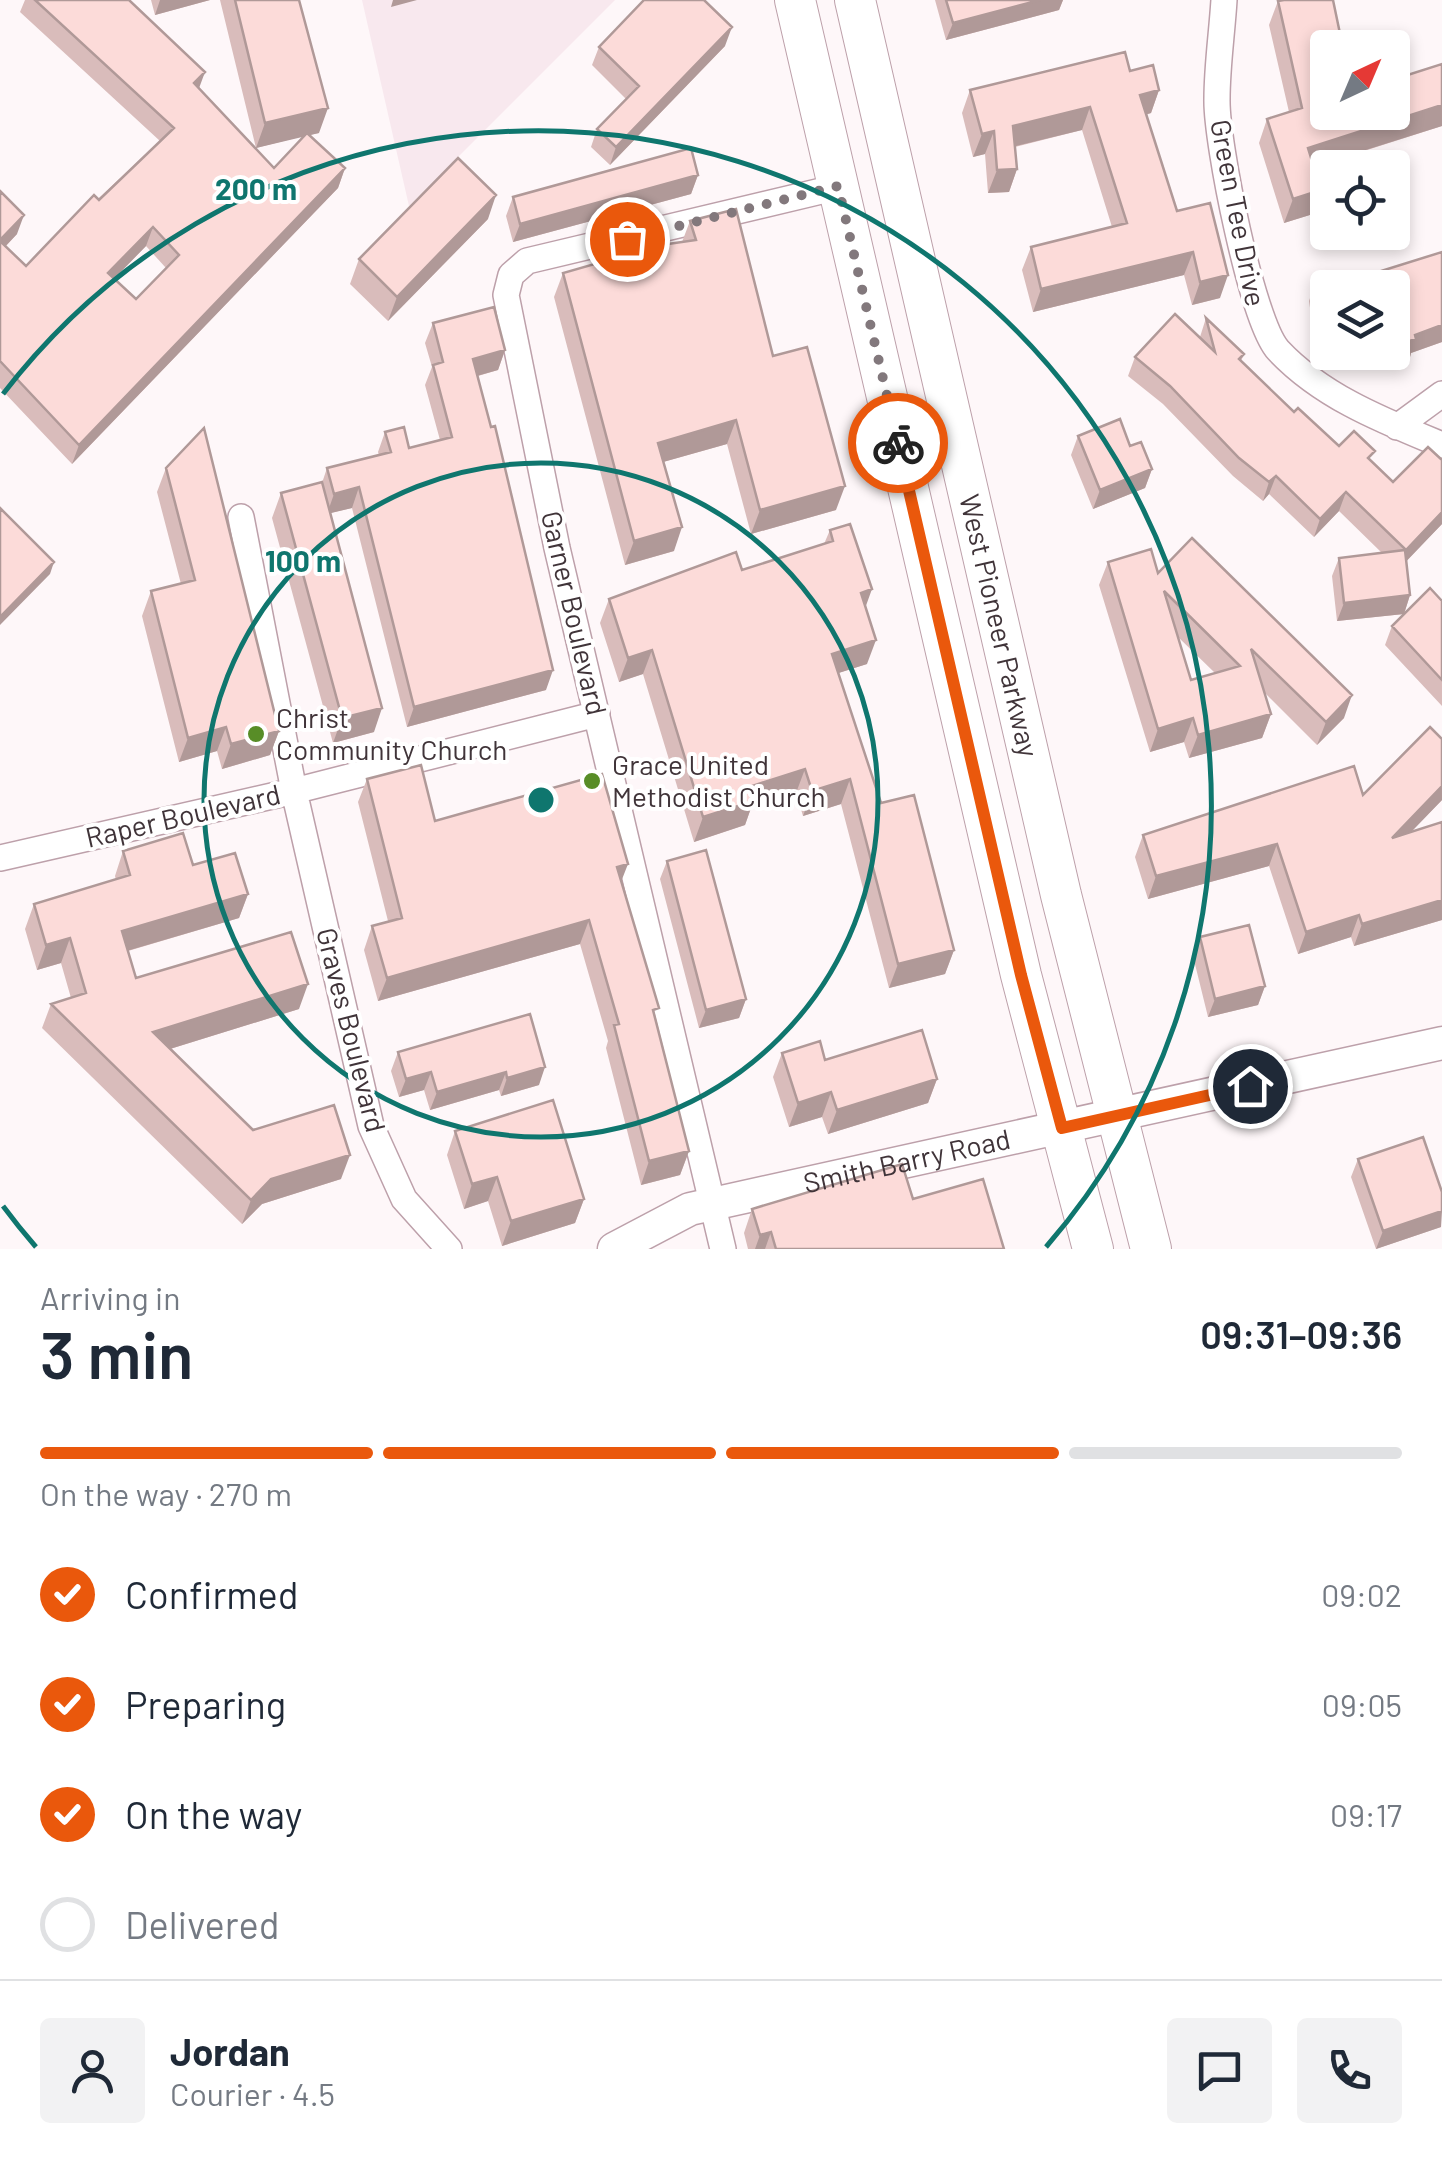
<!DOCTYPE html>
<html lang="en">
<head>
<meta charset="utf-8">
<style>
	body { margin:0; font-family:Barlow,sans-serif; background:#f2f2f3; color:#1f2937; height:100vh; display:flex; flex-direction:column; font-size:38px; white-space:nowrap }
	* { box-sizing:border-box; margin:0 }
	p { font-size:32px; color:#747a83 }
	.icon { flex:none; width:55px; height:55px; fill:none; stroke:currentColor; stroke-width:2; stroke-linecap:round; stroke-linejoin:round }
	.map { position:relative; height:1249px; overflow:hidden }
	.sheet { display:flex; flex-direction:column; background:#fff; flex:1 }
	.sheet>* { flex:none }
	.needle { width:65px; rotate:44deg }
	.fabs { position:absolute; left:1310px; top:30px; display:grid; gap:20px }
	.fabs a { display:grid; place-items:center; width:100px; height:100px; border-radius:10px; background:#fff; box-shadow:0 5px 15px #0003; font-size:50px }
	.pin { position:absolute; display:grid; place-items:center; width:85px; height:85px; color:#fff; margin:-42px; border:5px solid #fff; border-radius:50%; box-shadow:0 2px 10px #0007 }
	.courier { position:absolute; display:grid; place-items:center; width:100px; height:100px; margin:-50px; border:8px solid #ea580c; border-radius:50%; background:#fff; color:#222; box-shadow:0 2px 12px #0007 }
	.summary em { font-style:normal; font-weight:600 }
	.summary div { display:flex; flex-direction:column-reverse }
	.summary { display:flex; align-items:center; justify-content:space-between; height:170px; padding:0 40px }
	h1 { font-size:65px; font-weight:600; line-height:75px }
	.bar { display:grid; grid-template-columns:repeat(4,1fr); gap:15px 10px; align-content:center; height:120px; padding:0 40px }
	.bar i { height:12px; border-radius:8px; background:#e0e1e3 }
	.bar .on { background:#ea580c }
	.bar p { grid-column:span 4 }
	.line { display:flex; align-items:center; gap:25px; padding:0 40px; border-top:2px solid #e0e1e3 }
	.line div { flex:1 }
	.round { display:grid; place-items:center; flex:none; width:105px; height:105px; border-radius:10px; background:#f2f2f3 }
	ol { padding:0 40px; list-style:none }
	li { display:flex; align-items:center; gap:30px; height:110px }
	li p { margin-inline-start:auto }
	li .icon { padding:10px; border-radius:50%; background:#ea580c; color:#fff; stroke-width:4 }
	li:last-child { color:#747a83 }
	li i { width:55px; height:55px; border:5px solid #e0e1e3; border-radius:50% }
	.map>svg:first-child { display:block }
	.built { fill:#f8e8ee }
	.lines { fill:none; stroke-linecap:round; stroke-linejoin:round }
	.minor-casing { stroke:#bda0aa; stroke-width:28 }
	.tertiary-casing { stroke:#bda0aa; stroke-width:35 }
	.primary-casing { stroke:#bda0aa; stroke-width:42 }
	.minor { stroke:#fff; stroke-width:25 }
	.tertiary { stroke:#fff; stroke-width:32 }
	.primary { stroke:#fff; stroke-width:40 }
	.wall { fill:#d9bcbb; fill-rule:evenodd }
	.shaded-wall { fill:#b09998 }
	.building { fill:#fcdbd9; stroke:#b09998; stroke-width:2.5; fill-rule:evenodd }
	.done { stroke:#82787c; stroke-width:10; stroke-dasharray:0 18 }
	.route { stroke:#ea580c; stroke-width:12 }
	.ring { fill:none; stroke:#0f766e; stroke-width:5 }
	.poi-dot { fill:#588d27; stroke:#fff; stroke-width:4 }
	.labels { text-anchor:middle; stroke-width:8; stroke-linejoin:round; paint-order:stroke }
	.street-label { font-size:28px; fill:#403439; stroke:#fff }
	.poi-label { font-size:28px; fill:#403439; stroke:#fff; text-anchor:start }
	.centre { fill:#0f766e; stroke:#fff; stroke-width:5 }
	.ring-label { font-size:30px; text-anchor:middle; font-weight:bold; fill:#0f766e; stroke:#fff; stroke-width:8; stroke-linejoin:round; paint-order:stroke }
</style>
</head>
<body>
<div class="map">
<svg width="1442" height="1249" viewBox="0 0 1442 1249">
	<rect width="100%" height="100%" fill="#fef7f9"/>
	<path class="built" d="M 362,0 L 615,0 L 409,206 Z"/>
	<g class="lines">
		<g class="minor-casing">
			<path id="minor" d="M 1224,0 C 1222,33 1217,66 1217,99 C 1216,142 1252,321 1278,350 C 1322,397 1384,421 1442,445
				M 1397,427 L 1442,394
				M 241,517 L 294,791 L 371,1126 L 404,1199 L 449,1249
				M 0,858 L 294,791 L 597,714
				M 723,1249 L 557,548 L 506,295 L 511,275 L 527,261 L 838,187"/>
		</g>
		<g class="tertiary-casing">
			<g id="tertiary">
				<path id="s1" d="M 614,1249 L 690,1209 L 1442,1043"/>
			</g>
		</g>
		<g class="primary-casing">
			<g id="primary">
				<path d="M 795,0 L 1021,975 L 1093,1249"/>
				<path id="s2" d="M 855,0 L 1061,895 L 1151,1249"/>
			</g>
		</g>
		<use href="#minor" class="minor"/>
		<use href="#tertiary" class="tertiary"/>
		<use href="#primary" class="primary"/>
	</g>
	<path class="wall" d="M 25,0 L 129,0 L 199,89 L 274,168 L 303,136 L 256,148 L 220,0 L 299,0 L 319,133 L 309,135 L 345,168 L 338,188 L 72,464 L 0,388 L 0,191 L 17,234 L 5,247 L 26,266 L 160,141 L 20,12 ZM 146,246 L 166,268 L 136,299 L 114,279 Z
		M 151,0 L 210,0 L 155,15 Z
		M 935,0 L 1063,0 L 1059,10 L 946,40 Z
		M 1278,1 L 1328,112 L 1442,64 L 1442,126 L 1314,167 L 1321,190 L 1313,214 L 1284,223 L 1259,143 L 1267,119 L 1289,112 L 1269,25 Z
		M 725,46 L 610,165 L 591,147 L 597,129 L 626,99 L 592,65 L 599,47 Z
		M 1130,71 L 1159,90 L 1151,113 L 1146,115 L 1177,211 L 1220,298 L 1192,305 L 1184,275 L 1033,312 L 1022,270 L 1031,247 L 1112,227 L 1082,130 L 1015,147 L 1017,169 L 1009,192 L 988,193 L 985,154 L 973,157 L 962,113 L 970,90 Z
		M 698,175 L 691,194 L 513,242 L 506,216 L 513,197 Z
		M 488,219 L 388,321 L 350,284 L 359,259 Z
		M 690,221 L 773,356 L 836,510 L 751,534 L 727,444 L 663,462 L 674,551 L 625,565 L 554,297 L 563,273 L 682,242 Z
		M 1442,252 L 1442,342 L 1411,353 L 1410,357 L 1387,364 L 1383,352 L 1392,352 L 1392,288 L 1328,288 L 1328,325 L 1313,328 L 1309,301 L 1315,283 L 1378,272 Z
		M 1206,318 L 1244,354 L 1241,361 L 1294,412 L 1339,446 L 1371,461 L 1393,482 L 1442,524 L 1406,561 L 1410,595 L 1404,614 L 1337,621 L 1332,576 L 1339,558 L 1382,553 L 1339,511 L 1314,537 L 1269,494 L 1263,501 L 1233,476 L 1163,404 L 1128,376 L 1135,357 L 1200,337 Z
		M 433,323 L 505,350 L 498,370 L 478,376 L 546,690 L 407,727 L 352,508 L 330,513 L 374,732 L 333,743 L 272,518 L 281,493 L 322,483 L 327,468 L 379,455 L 378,452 L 385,432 L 409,448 L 440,440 L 425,385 L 432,367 L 425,343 Z
		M 1078,436 L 1152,469 L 1145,488 L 1093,509 L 1071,455 Z
		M 166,468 L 279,731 L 270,755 L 222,769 L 217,751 L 179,762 L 142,616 L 151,591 L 181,584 L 157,492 Z
		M 830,530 L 865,607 L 867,664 L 838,673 L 881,803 L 954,950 L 945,974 L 889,988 L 841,804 L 803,816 L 796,793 L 751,808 L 745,825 L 694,842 L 643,674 L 619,682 L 600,623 L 609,599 L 742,570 L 824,544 Z
		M 1108,562 L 1158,573 L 1344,718 L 1317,745 L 1265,693 L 1271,714 L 1262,738 L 1189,758 L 1184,742 L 1150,752 L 1099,585 ZM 1177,636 L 1215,673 L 1191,680 Z
		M 1442,601 L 1442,706 L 1385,645 L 1392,626 Z
		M 367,779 L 435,821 L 622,881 L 689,1151 L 680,1175 L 641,1185 L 606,1048 L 608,1041 L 580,944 L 378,1001 L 364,950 L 372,926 L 388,921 L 358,802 Z
		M 1363,795 L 1442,800 L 1411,832 L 1442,822 L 1442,920 L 1354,946 L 1351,937 L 1298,954 L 1269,866 L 1148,899 L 1135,857 L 1143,835 Z
		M 123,851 L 193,865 L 248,894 L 239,918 L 128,951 L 136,978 L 299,1009 L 170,1049 L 253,1130 L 341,1179 L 262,1204 L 242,1224 L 42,1028 L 51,1004 L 71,998 L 61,963 L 37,970 L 25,929 L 34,904 L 116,880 L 115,876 Z
		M 667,861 L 746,999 L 739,1018 L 699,1028 L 660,879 Z
		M 1200,937 L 1265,986 L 1258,1005 L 1208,1017 L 1193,956 Z
		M 530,1014 L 539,1085 L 501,1096 L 499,1090 L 430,1110 L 424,1090 L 399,1097 L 391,1071 L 398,1052 Z
		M 782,1053 L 825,1060 L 937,1079 L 928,1103 L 828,1134 L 822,1117 L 789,1127 L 773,1077 Z
		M 455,1131 L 584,1199 L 575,1223 L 502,1246 L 488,1201 L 464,1209 L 447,1155 Z
		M 1358,1159 L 1441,1227 L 1376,1249 L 1351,1177 Z
		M 913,1199 L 1004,1249 L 748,1249 L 744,1233 L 752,1209 Z"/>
	<path class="shaded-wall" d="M 160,0 L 210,0 L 155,15 Z
		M 393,0 L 417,0 L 391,7 Z
		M 1040,0 L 1063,0 L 1059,10 L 946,40 L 953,23 Z
		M 732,27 L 725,46 L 610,165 L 616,147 Z
		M 205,72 L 198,91 L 194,83 Z
		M 1159,90 L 1151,113 L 1132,118 L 1140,95 Z
		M 1442,105 L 1442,126 L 1299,171 L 1308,148 Z
		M 1090,107 L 1082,130 L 1004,149 L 1013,126 Z
		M 328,108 L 319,133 L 256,148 L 265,123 Z
		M 994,131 L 985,154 L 973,157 L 982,134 Z
		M 345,168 L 338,188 L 72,464 L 79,445 Z
		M 1017,169 L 1009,192 L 988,193 L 997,170 Z
		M 698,175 L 691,194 L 513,242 L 520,224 Z
		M 1321,190 L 1313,214 L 1284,223 L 1293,199 Z
		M 496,195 L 488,219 L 388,321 L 397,297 Z
		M 24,215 L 17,234 L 0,252 L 0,240 Z
		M 153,227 L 146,246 L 101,292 L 108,273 Z
		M 1193,252 L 1184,275 L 1033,312 L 1041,289 Z
		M 1228,275 L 1220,298 L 1192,305 L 1200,282 Z
		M 1328,308 L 1328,325 L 1313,328 L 1320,309 Z
		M 1442,325 L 1442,342 L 1411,353 L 1410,357 L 1387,364 L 1391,352 L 1392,352 L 1393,346 L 1415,335 Z
		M 505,350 L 498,370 L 466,379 L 473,359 Z
		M 736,420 L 727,444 L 649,466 L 658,443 Z
		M 1152,469 L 1145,488 L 1093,509 L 1100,490 Z
		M 1276,476 L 1269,494 L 1263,501 L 1269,482 Z
		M 845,486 L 836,510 L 751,534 L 760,510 Z
		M 359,487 L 352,508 L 327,514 L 334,494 Z
		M 1346,492 L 1339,511 L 1314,537 L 1320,519 Z
		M 1442,512 L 1442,524 L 1399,569 L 1406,550 Z
		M 682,527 L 674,551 L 625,565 L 634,541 Z
		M 54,562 L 50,574 L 0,625 L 0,617 Z
		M 872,589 L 863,614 L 861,593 Z
		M 1410,595 L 1404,614 L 1337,621 L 1344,603 Z
		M 876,640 L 867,664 L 823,678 L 832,654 Z
		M 652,650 L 643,674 L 619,682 L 628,658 Z
		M 553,670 L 546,690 L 407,727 L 414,707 Z
		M 1352,695 L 1344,718 L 1317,745 L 1326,722 Z
		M 382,708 L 374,732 L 333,743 L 342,718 Z
		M 1271,714 L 1262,738 L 1189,758 L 1198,735 Z
		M 1193,718 L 1184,742 L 1150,752 L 1158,729 Z
		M 226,727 L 217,751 L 179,762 L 188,738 Z
		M 279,731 L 270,755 L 222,769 L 231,744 Z
		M 805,769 L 796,793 L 751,808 L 745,825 L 694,842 L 703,817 L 749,787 Z
		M 850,779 L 841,804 L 803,816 L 812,791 Z
		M 1442,786 L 1442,800 L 1384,860 L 1392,838 Z
		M 1277,844 L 1269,866 L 1148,899 L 1156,876 Z
		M 628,864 L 619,887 L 617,867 Z
		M 248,894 L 239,918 L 113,955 L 122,931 Z
		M 1442,900 L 1442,920 L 1354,946 L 1362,924 Z
		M 1359,915 L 1351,937 L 1298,954 L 1306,932 Z
		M 589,920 L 580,944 L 378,1001 L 387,978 Z
		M 70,938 L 61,963 L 37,970 L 46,945 Z
		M 954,950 L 945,974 L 889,988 L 898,964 Z
		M 308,984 L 299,1009 L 144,1057 L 153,1032 Z
		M 1265,986 L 1258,1005 L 1208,1017 L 1215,999 Z
		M 746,999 L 739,1018 L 699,1028 L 706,1010 Z
		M 545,1067 L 539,1085 L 501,1096 L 507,1078 Z
		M 431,1072 L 424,1090 L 399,1097 L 406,1079 Z
		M 506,1072 L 499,1090 L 430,1110 L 437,1092 Z
		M 937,1079 L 928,1103 L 828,1134 L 837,1110 Z
		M 831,1092 L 822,1117 L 789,1127 L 798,1103 Z
		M 689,1151 L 680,1175 L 641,1185 L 649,1161 Z
		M 350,1155 L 341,1179 L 262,1204 L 242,1224 L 251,1200 L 271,1179 Z
		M 497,1177 L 488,1201 L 464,1209 L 472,1184 Z
		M 584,1199 L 575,1223 L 502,1246 L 511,1221 Z
		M 1442,1211 L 1441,1227 L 1376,1249 L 1383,1231 Z
		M 771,1232 L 765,1249 L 755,1249 L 760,1235 Z"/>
	<path class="building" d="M 35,0 L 129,0 L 205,72 L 194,83 L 274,168 L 307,133 L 345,168 L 79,445 L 0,361 L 0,241 L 26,266 L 94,195 L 99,200 L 174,128 ZM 153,227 L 179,255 L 136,299 L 108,273 Z
		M 235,0 L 299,0 L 328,108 L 265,123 Z
		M 644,0 L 704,0 L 732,27 L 616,147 L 597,129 L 639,86 L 599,47 Z
		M 946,0 L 1040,0 L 953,23 Z
		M 1284,0 L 1333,0 L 1343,48 L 1328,48 L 1328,112 L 1392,112 L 1392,80 L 1442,64 L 1442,105 L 1308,148 L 1321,190 L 1293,199 L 1267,119 L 1302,108 L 1278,1 Z
		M 1125,52 L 1130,71 L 1153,65 L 1159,90 L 1140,95 L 1177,211 L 1210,203 L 1228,275 L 1200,282 L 1193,252 L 1041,289 L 1031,247 L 1127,223 L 1090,107 L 1013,126 L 1017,169 L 997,170 L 994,131 L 982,134 L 970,90 Z
		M 691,148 L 698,175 L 520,224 L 513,197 Z
		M 458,158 L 496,195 L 397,297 L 359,259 Z
		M 0,191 L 24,215 L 0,240 Z
		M 736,209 L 773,356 L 807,347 L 845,486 L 760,510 L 736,420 L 658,443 L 682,527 L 634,541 L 563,273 L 661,245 L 696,240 L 690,221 Z
		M 1442,252 L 1442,325 L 1415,335 L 1416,339 L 1393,346 L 1392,288 L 1328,288 L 1328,308 L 1320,309 L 1315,283 L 1378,272 Z
		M 494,307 L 505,350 L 473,359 L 491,427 L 495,426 L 553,670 L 414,707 L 359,487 L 334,494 L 327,468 L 391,452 L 385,432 L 404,427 L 409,448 L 452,437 L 433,365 L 443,362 L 433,323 Z
		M 1175,314 L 1215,352 L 1206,318 L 1244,354 L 1239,359 L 1294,412 L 1298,408 L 1339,446 L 1354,431 L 1375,451 L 1368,458 L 1393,482 L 1428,447 L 1442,460 L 1442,512 L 1406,550 L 1346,492 L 1320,519 L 1276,476 L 1269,482 L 1239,458 L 1170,386 L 1135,357 Z
		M 1120,419 L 1130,446 L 1141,442 L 1152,469 L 1100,490 L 1078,436 Z
		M 204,428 L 279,731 L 231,744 L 226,727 L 188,738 L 151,591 L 195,580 L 166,468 Z
		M 322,482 L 382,708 L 342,718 L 281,493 Z
		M 0,508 L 54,562 L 0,617 Z
		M 850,524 L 872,589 L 861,593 L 876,640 L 832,654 L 881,803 L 914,795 L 954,950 L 898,964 L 850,779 L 812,791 L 805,769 L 749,787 L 754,801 L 703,817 L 652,650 L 628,658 L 609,599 L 736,552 L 742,570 L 833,541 L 830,530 Z
		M 1192,538 L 1352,695 L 1326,722 L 1251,649 L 1271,714 L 1198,735 L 1193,718 L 1158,729 L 1108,562 L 1151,549 L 1158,573 ZM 1164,591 L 1240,666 L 1191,680 Z
		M 1405,550 L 1410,595 L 1344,603 L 1339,558 Z
		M 1430,588 L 1442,601 L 1442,680 L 1392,626 Z
		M 1430,727 L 1442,739 L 1442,786 L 1392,838 L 1442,822 L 1442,900 L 1362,924 L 1359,915 L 1306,932 L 1277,844 L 1156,876 L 1143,835 L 1354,766 L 1363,795 Z
		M 421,765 L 435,821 L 602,774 L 628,864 L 617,867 L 659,1008 L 653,1010 L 689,1151 L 649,1161 L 614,1025 L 619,1024 L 589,920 L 387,978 L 372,926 L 402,918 L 367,779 Z
		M 183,833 L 193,865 L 235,853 L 248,894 L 122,931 L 136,978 L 291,932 L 308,984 L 153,1032 L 253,1130 L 334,1105 L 350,1155 L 271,1179 L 251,1200 L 51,1004 L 86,993 L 70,938 L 46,945 L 34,904 L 130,875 L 123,851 Z
		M 706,850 L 746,999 L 706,1010 L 667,861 Z
		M 1249,925 L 1265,986 L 1215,999 L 1200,937 Z
		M 530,1014 L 545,1067 L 507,1078 L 506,1072 L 437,1092 L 431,1072 L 406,1079 L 398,1052 Z
		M 922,1030 L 937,1079 L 837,1110 L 831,1092 L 798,1103 L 782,1053 L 820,1041 L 825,1060 Z
		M 553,1100 L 584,1199 L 511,1221 L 497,1177 L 472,1184 L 455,1131 Z
		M 1423,1137 L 1442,1192 L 1442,1211 L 1383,1231 L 1358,1159 Z
		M 902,1164 L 913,1199 L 983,1179 L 1004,1249 L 776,1249 L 771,1232 L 760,1235 L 752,1209 Z"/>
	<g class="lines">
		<path class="done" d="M 627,239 L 838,186 L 898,443"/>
		<path class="route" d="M 898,443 L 1021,975 L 1062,1128 L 1250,1086"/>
	</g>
	<g class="ring">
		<circle cx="541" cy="800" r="337"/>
		<path d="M36 1247A674 674 0 0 1 3 1206M3 394A674 674 0 1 1 1046 1247"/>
	</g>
	<g class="poi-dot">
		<circle cx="256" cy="734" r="10"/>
		<circle cx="592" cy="781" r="10"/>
	</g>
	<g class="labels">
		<g class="street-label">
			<text transform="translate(1238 213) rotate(79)" y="10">Green Tee Drive</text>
			<text transform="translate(574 613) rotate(77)" y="10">Garner Boulevard</text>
			<text dy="10" stroke="none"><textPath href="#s2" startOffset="642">West Pioneer Parkway</textPath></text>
			<text transform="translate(183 816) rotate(-13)" y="10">Raper Boulevard</text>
			<text transform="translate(351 1030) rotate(76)" y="10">Graves Boulevard</text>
			<text dy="10" stroke="none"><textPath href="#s1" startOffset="308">Smith Barry Road</textPath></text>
		</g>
		<g class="poi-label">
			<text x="276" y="728">Christ<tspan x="276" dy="32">Community Church</tspan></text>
			<text x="612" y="775">Grace United<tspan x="612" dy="32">Methodist Church</tspan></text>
		</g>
	</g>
	<circle cx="541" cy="800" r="15" class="centre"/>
	<g class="ring-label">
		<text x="256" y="200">200 m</text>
		<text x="303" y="572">100 m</text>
	</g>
</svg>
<div class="fabs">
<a><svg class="needle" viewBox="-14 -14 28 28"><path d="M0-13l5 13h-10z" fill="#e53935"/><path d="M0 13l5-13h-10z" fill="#747a83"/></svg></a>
<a><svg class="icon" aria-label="locate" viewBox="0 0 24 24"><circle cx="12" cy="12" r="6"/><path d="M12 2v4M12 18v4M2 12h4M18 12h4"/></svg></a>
<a><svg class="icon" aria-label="layers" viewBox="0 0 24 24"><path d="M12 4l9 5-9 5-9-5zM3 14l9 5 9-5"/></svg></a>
</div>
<div class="pin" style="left:627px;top:239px;background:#ea580c"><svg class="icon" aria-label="bag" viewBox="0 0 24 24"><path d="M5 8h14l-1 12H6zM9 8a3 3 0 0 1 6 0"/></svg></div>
<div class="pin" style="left:1250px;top:1086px;background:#1f2937"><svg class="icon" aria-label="home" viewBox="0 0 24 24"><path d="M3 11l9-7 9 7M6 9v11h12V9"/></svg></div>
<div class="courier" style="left:898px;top:443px"><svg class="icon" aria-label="bike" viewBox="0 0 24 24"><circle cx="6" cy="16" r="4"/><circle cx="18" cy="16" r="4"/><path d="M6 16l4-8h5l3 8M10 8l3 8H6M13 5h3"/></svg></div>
</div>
<section class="sheet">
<div class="summary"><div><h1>3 min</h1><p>Arriving in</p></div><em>09:31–09:36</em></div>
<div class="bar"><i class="on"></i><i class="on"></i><i class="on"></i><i></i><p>On the way · 270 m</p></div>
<ol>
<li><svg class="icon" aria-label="check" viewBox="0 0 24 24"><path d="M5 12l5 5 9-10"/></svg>Confirmed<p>09:02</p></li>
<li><svg class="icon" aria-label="check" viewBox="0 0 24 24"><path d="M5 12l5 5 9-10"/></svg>Preparing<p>09:05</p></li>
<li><svg class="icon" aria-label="check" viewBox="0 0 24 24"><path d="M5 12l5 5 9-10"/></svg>On the way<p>09:17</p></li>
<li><i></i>Delivered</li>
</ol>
<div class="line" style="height:180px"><a class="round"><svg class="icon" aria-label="person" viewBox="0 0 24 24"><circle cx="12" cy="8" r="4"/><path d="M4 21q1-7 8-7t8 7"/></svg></a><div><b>Jordan</b><p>Courier · 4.5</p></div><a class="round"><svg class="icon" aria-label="chat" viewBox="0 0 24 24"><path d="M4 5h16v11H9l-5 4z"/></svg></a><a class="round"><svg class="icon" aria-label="phone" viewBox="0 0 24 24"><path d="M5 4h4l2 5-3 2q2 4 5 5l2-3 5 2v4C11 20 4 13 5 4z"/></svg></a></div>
</section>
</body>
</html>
